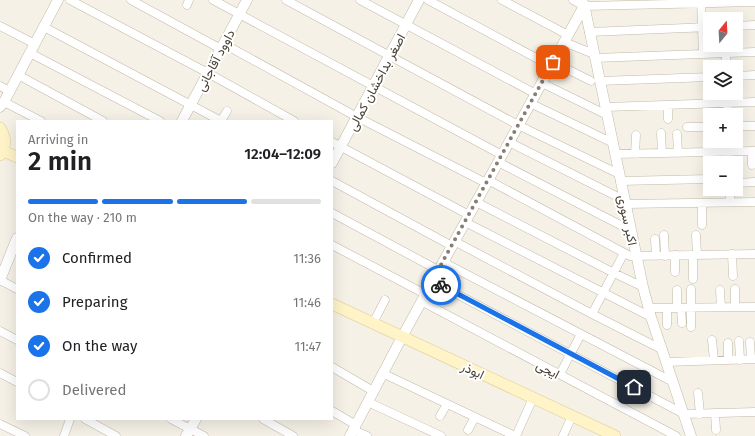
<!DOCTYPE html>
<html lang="en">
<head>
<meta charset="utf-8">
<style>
	body { margin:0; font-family:"Fira Sans",Vazirmatn,sans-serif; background:#f6f6f6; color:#202124; height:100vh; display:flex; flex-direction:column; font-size:15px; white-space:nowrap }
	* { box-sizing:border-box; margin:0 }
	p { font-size:13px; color:#757577 }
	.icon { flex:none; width:22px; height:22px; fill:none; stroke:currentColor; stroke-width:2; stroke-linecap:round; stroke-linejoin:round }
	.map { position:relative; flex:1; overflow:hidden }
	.panel { position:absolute; left:16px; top:120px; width:317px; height:300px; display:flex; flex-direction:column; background:#fff; border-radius:0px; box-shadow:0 4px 16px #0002 }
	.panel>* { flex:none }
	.needle { width:26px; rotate:18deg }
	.buttons { position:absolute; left:703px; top:12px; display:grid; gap:8px }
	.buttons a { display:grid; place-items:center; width:40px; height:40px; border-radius:0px; background:#fff; box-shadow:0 4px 16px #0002; font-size:20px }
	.pin { position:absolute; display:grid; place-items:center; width:34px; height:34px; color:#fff; margin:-17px; border-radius:8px; box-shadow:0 2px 6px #0006 }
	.courier { position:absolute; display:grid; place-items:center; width:40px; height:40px; margin:-20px; border:3px solid #1a73e8; border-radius:50%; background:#fff; color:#222; box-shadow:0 1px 5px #0007 }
	.head em { font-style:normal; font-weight:600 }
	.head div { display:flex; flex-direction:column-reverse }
	.head { display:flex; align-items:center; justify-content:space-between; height:68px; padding:0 12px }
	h1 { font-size:26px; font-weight:600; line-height:30px }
	.bar { display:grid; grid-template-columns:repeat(4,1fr); gap:6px 4px; align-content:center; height:48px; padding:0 12px }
	.bar i { height:5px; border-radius:3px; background:#e0e0e0 }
	.bar .active { background:#1a73e8 }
	.bar p { grid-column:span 4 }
	ol { padding:0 12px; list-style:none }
	li { display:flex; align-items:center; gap:12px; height:44px }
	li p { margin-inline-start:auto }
	li .icon { padding:4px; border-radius:50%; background:#1a73e8; color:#fff; stroke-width:4 }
	li:last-child { color:#757577 }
	li i { width:22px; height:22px; border:2px solid #e0e0e0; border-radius:50% }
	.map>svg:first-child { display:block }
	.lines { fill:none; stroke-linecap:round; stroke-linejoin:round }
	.minor-casing { stroke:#c2baa9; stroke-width:9 }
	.tertiary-casing { stroke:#c2baa9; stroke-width:11 }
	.secondary-casing { stroke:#decb94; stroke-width:12 }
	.minor { stroke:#fff; stroke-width:8 }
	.tertiary { stroke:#fff; stroke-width:10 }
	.secondary { stroke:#fff3c8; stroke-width:11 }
	.done { stroke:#867f73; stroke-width:4; stroke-dasharray:0 7.2 }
	.route { stroke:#1a73e8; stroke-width:5 }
	.labels { text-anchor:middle; stroke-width:4; stroke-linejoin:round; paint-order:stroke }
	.street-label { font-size:13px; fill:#4a4235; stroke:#fff }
</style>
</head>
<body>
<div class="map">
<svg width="755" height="436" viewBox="0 0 755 436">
	<rect width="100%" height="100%" fill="#f5f1e7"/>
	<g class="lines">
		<g class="minor-casing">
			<path id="minor" d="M 70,0 L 208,73 L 294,121
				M 131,0 L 221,49
				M 213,0 L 502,155
				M 286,0 L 518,125 L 619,174
				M 360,0 L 536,94
				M 428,0 L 551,66
				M 502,0 L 568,35
				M 573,0 L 584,6 L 755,2
				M 701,0 L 703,54
				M 187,5 L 189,0
				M 0,26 L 35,44
				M 736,26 L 755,25
				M 44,27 L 221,121
				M 589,32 L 710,27
				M 564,42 L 594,54
				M 224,44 L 357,117 L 486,183
				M 30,53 L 160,121
				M 726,53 L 726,67
				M 595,58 L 755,52
				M 553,62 L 591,81
				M 18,75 L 103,121
				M 736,76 L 755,75
				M 600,81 L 710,77
				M 542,83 L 607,115
				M 0,86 L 9,91
				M 727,93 L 728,115
				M 4,102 L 41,121
				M 530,103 L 613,143
				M 668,105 L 668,119
				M 605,107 L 755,102
				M 221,121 L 227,111
				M 736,126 L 755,126
				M 687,127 L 710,127
				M 661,133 L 662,153
				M 677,134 L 678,153
				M 728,141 L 729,163
				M 332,142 L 469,215
				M 509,142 L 624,200
				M 752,151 L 752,165
				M 615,154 L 755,151
				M 635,154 L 636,135
				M 498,162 L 630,230
				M 488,180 L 630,256 L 755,254
				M 332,181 L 452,246
				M 620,181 L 710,179
				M 736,183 L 755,182
				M 730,189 L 730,202
				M 476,202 L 614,273 L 643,287
				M 702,203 L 702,225
				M 625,204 L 755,202
				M 332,213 L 438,270
				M 465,222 L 651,317
				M 664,235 L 665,256
				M 696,235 L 697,255
				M 655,239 L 656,256
				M 454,241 L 592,314 L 663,350
				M 332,245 L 425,294
				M 732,254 L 733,276
				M 675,255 L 675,272
				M 443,262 L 673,382
				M 693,279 L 693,255
				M 0,280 L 17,289
				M 432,281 L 684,414 L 755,412
				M 691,289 L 691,327
				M 735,289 L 735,307
				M 677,290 L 677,308
				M 720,290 L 721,307
				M 421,301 L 676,436
				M 649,308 L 755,307
				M 667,308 L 667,325
				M 681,308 L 682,323
				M 592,314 L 624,253
				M 373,323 L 385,300
				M 0,331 L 17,340
				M 712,340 L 714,360
				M 739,341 L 740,360
				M 750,342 L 751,359
				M 728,360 L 728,343
				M 666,362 L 755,359
				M 332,367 L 373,391
				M 0,373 L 17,382
				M 382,373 L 515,436
				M 560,374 L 581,334
				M 698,393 L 700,414
				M 368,402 L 441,436
				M 332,411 L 356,425
				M 715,413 L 716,430
				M 440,416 L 447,404
				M 85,419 L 116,436
				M 171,419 L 204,436
				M 263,419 L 293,436
				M 0,424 L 25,436
				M 353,430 L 367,436
				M 468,430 L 475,417
				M 64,436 L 70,419
				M 516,436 L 533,398
				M 563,436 L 572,416"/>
		</g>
		<g class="tertiary-casing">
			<path id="tertiary" d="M 584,4 L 643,287 L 651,317 L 691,436
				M 0,107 L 4,102 L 58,0
				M 182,121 L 247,0
				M 332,163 L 419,0
				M 0,280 L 17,238
				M 186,436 L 196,419
				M 350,436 L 402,337 L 584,6"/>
		</g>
		<g class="secondary-casing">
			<path id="secondary" d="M 0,128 C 6,137 7,145 0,155
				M 3,151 L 17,157
				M 332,304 L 615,436"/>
		</g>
		<use href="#minor" class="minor"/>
		<use href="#tertiary" class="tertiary"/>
		<use href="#secondary" class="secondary"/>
	</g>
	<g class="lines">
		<path class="done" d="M 441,285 L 432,281 L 553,62"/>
		<path class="route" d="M 441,285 L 634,387"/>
	</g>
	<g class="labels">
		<g class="street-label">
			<text transform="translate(215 60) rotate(-62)" y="5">داوود آقاجانی</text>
			<text transform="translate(376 82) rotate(-62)" y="5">اصغر بداخشان کمالی</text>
			<text transform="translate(628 220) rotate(78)" y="5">اکبر سوری</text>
			<text transform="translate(548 369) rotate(28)" y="5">ایجی</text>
			<text transform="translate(473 370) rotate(25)" y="5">ابوذر</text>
		</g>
	</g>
</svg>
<div class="buttons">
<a><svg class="needle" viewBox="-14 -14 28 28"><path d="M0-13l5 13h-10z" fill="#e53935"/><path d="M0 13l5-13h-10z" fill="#757577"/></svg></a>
<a><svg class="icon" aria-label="layers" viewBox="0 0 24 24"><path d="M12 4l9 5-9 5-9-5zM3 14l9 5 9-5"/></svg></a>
<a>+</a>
<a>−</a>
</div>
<div class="pin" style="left:553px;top:62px;background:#ea580c"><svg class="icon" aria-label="bag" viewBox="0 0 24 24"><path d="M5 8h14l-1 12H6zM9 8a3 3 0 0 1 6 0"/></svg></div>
<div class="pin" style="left:634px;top:387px;background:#1f2937"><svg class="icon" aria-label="home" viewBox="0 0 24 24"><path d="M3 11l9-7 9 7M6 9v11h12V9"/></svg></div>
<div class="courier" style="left:441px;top:285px"><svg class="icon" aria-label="bike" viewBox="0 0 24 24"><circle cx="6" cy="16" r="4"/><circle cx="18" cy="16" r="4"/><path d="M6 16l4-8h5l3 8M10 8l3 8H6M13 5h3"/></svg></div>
<section class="panel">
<div class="head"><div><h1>2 min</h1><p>Arriving in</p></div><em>12:04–12:09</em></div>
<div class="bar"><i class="active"></i><i class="active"></i><i class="active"></i><i></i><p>On the way · 210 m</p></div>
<ol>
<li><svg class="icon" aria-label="check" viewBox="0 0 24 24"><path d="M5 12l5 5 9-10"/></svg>Confirmed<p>11:36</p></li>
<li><svg class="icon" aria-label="check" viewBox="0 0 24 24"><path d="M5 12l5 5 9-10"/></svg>Preparing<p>11:46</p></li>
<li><svg class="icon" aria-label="check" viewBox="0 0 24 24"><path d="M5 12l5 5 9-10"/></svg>On the way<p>11:47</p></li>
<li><i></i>Delivered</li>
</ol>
</section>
</div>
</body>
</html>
